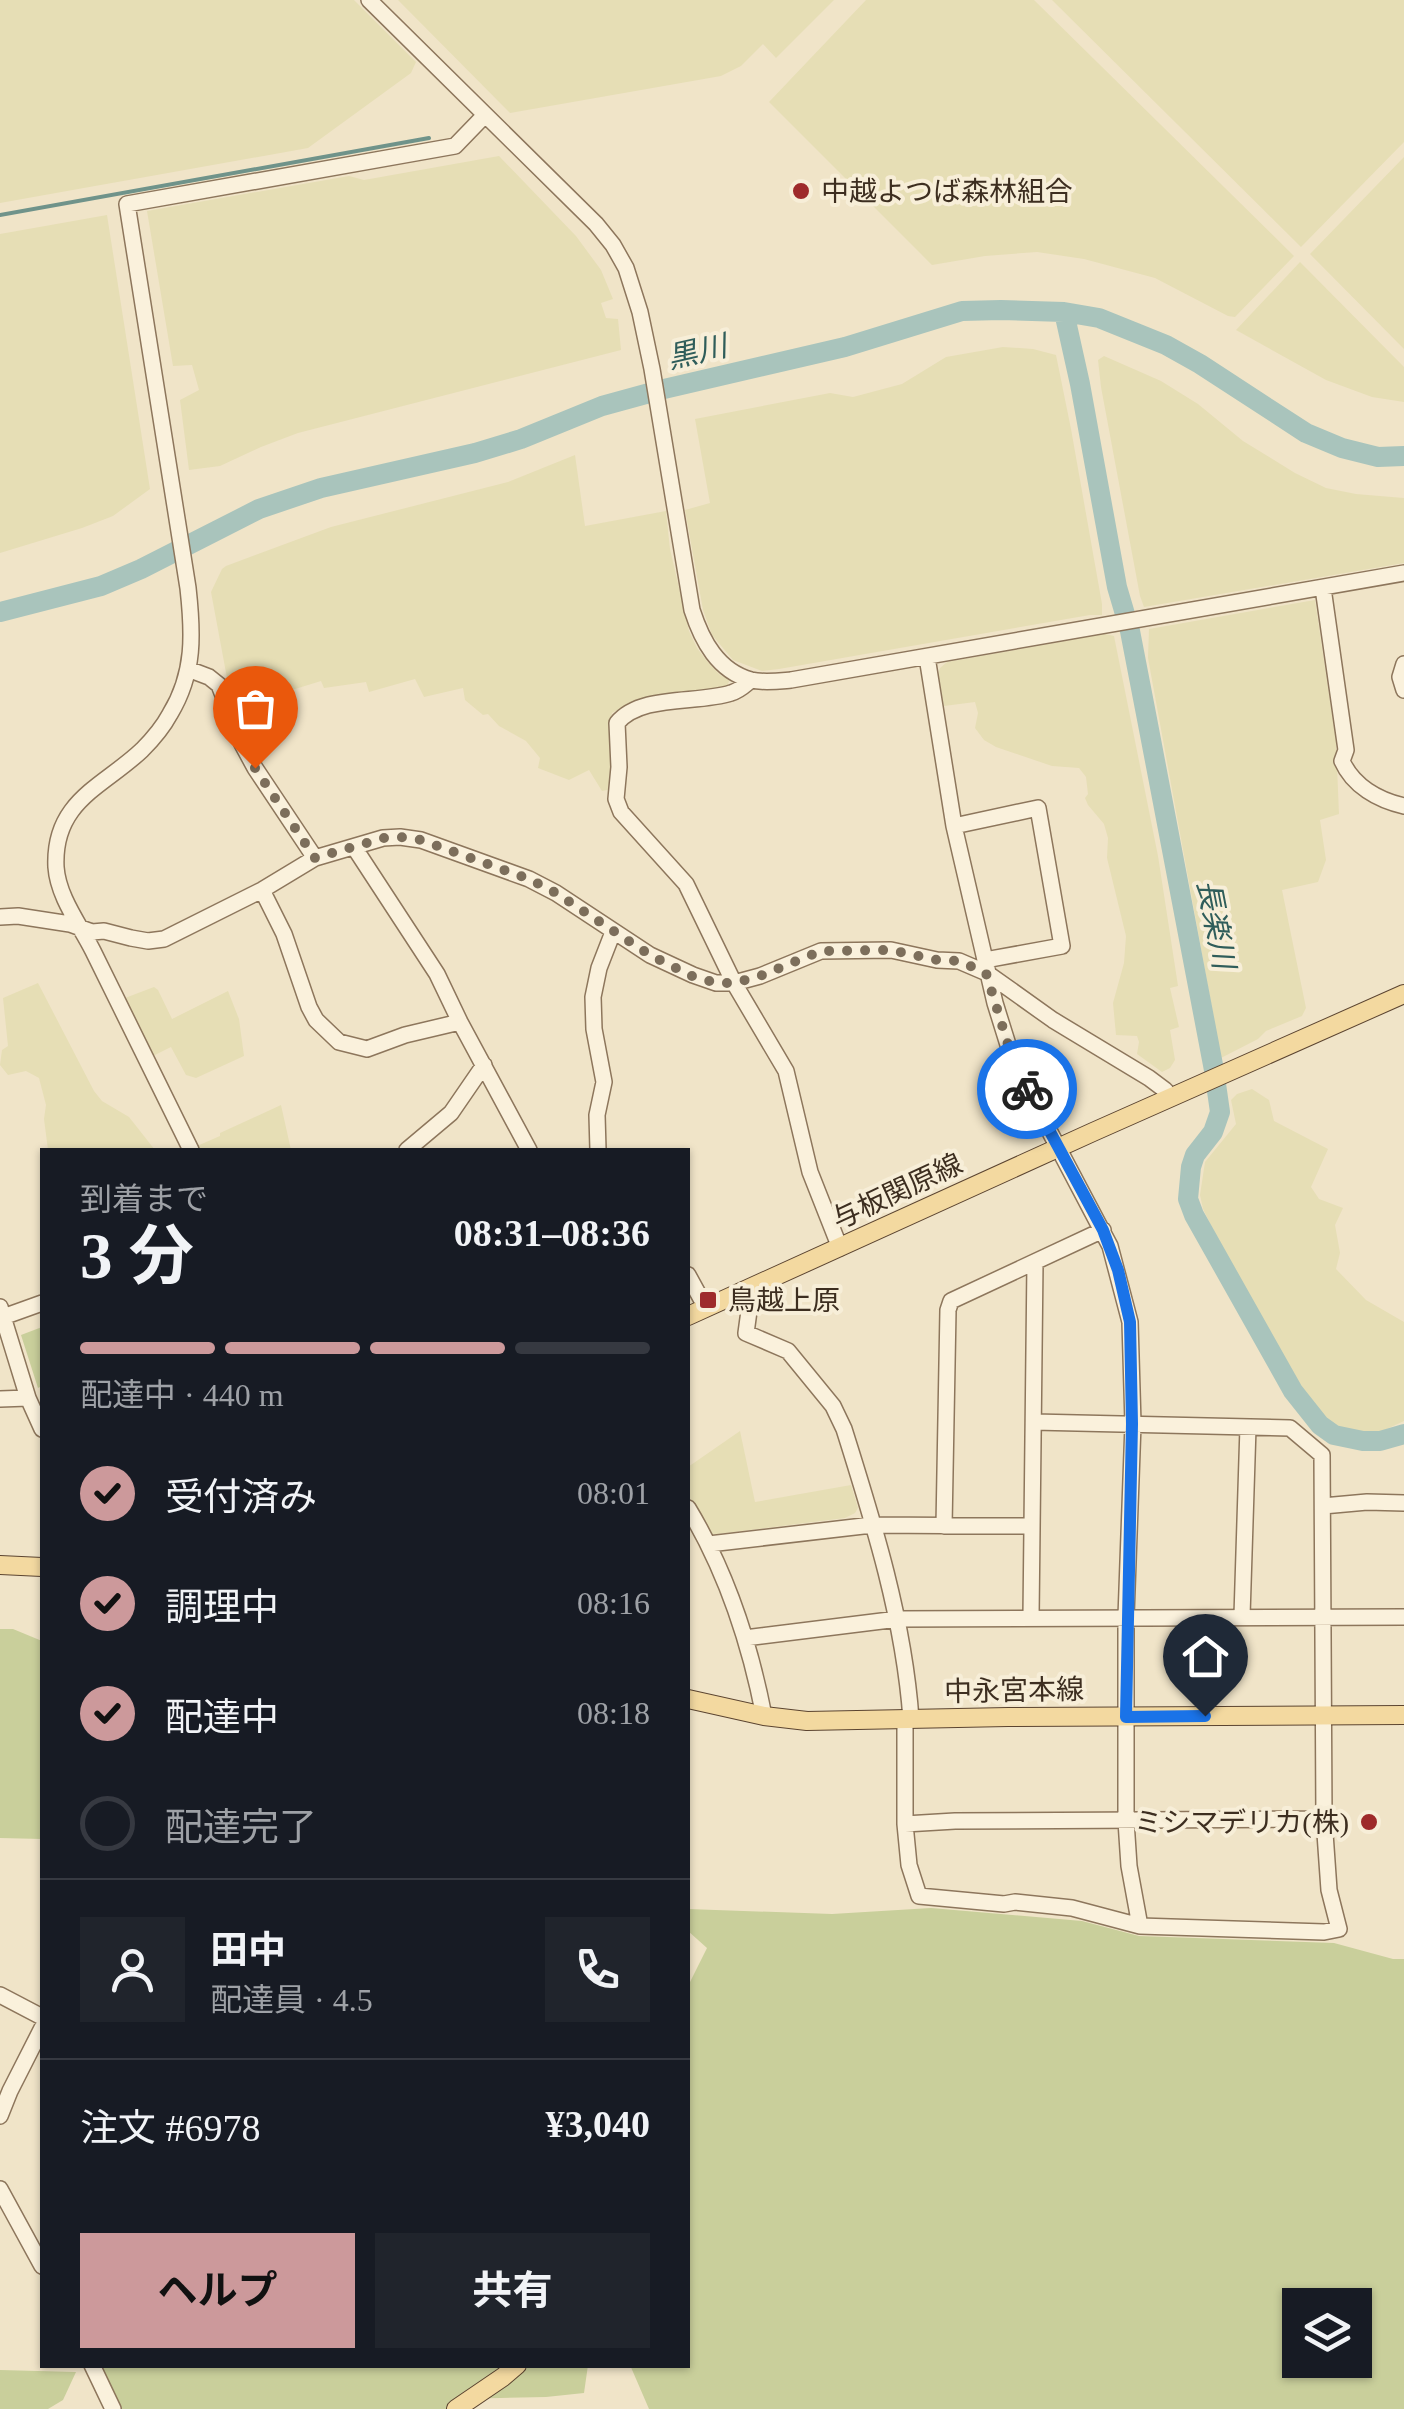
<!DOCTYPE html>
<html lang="ja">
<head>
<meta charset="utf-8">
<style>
	body { margin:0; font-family:"Times New Roman","Noto Sans JP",serif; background:#20242c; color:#f1f3f6; height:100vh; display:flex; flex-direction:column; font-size:38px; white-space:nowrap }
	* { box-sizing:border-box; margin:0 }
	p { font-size:32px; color:#9ea1a6 }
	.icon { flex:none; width:55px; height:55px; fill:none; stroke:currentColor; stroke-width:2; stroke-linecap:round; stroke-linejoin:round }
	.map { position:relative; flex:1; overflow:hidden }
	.drawer { position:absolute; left:40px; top:1148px; width:650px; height:1220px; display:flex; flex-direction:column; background:#171b24; border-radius:0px; box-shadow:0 2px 8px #0004 }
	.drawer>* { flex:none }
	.tools { position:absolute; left:1282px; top:2288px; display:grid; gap:20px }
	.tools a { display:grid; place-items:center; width:90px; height:90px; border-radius:0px; background:#171b24; box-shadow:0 2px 8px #0004; font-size:50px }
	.pin { position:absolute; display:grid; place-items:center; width:85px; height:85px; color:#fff; margin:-102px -42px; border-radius:50% 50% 50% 0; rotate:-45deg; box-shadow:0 0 10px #0007 }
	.pin .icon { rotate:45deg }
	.courier { position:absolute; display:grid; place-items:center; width:100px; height:100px; margin:-50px; border:8px solid #1a73e8; border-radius:50%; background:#fff; color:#222; box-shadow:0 2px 12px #0007 }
	.head em { font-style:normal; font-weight:700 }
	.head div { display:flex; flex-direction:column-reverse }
	.head { display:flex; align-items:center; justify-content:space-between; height:170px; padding:0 40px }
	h1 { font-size:65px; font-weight:700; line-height:75px }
	.bar { display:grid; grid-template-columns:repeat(4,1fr); gap:15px 10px; align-content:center; height:120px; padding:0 40px }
	.bar i { height:12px; border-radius:8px; background:#363941 }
	.bar .current { background:#cc999b }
	.bar p { grid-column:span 4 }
	.line { display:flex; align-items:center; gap:25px; padding:0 40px; border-top:2px solid #363941 }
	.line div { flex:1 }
	.round { display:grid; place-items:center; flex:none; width:105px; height:105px; border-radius:0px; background:#20242c }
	ol { padding:0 40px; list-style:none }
	li { display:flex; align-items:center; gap:30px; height:110px }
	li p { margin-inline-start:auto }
	li .icon { padding:10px; border-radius:50%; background:#cc999b; color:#111; stroke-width:4 }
	li:last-child { color:#9ea1a6 }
	li i { width:55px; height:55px; border:5px solid #363941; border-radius:50% }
	.primary-button { display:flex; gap:20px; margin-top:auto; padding:20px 40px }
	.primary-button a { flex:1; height:115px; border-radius:0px; background:#cc999b; color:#111; font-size:40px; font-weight:700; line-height:115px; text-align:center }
	.primary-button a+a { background:#20242c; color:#f1f3f6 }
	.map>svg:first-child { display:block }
	.farmland { fill:#e6deb5 }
	.green { fill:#c9cf9b; fill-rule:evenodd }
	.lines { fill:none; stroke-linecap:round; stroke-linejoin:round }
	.stream { stroke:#6f938a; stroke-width:4 }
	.river { stroke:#a9c4bc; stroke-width:20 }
	.minor-casing { stroke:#8d765c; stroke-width:18 }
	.major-casing { stroke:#5b4430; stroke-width:20 }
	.minor { stroke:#faf1dc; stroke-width:15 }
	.major { stroke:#f3d9a0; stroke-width:18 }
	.done { stroke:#7c6e5b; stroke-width:10; stroke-dasharray:0 18 }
	.route { stroke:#1a73e8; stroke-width:12 }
	.poi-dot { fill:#9e2a2b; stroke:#f7eed8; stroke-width:4 }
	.labels { text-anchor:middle; stroke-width:8; stroke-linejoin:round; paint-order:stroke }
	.poi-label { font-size:28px; fill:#3d2e20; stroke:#f7eed8; text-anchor:start }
	.street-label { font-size:28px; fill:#3d2e20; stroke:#f7eed8 }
	.water-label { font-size:30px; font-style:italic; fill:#2f5d5a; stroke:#f7eed8 }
</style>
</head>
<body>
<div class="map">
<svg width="1404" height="2409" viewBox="0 0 1404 2409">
	<rect width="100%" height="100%" fill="#f0e4c8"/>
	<path class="farmland" d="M 0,0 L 354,0 L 416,62 L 411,73 L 308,148 L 0,203 Z
		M 398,0 L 834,0 L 776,58 L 763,44 L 741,66 L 721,76 L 510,113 Z
		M 866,0 L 1034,0 L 1294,256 L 1235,317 L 1228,316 L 1155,278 L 1084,259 L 1037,252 L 985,256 L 932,265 L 769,102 Z
		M 1052,0 L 1404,0 L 1404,142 L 1301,247 Z
		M 499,156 L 576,236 L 601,270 L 613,299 L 601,303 L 606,318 L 618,319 L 621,350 L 298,433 L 261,447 L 220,466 L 189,470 L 180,400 L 199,390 L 192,365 L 173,366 L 147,211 L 349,176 L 364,180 Z
		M 1404,157 L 1404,349 L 1310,254 Z
		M 107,215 L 150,489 L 113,516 L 82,528 L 0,553 L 0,234 Z
		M 1300,262 L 1404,367 L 1404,402 L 1372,397 L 1326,380 L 1236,330 Z
		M 1003,347 L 1033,349 L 1056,355 L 1071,429 L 1102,604 L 1102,615 L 1090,615 L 779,669 L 762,671 L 733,660 L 712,635 L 703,610 L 685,510 L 710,503 L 695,419 L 830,393 L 853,397 L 902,384 L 946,357 Z
		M 1104,356 L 1161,381 L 1198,404 L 1243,441 L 1295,473 L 1326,488 L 1356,494 L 1404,498 L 1404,563 L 1144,607 L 1140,596 L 1101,387 L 1098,360 Z
		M 575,455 L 585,526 L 666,511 L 670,549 L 689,631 L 697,648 L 707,661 L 720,675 L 730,679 L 726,689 L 630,703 L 612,713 L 609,730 L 612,754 L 612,789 L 602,791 L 589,770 L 569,780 L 538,768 L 540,758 L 526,741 L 499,726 L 488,714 L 483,715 L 465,700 L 463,688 L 424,697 L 415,679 L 369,692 L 366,682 L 324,688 L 321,681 L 295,689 L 283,689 L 268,672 L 227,678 L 211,592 L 222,569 L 226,566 L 331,527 L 508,482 Z
		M 1315,600 L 1336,742 L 1339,814 L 1320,820 L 1326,860 L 1318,882 L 1282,890 L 1306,1008 L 1302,1016 L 1266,1031 L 1258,1039 L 1221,1058 L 1148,658 L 1149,629 Z
		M 1105,634 L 1114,636 L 1158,856 L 1178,986 L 1170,988 L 1179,1027 L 1170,1030 L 1175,1060 L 1170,1068 L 1162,1072 L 1137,1054 L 1139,1042 L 1137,1036 L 1116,1035 L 1113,1003 L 1124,963 L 1126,936 L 1107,858 L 1108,838 L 1104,824 L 1088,805 L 1085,798 L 1088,794 L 1086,777 L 1079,768 L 1052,766 L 996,747 L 984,740 L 975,728 L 978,713 L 975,702 L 944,706 L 938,674 L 940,668 L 947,662 Z
		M 38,983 L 94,1091 L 102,1101 L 129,1117 L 155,1150 L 48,1150 L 44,1119 L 46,1105 L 39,1078 L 26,1071 L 8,1075 L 0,1065 L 2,1050 L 8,1046 L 3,998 Z
		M 154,987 L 158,990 L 172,1019 L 228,991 L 239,1019 L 244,1056 L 196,1078 L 186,1075 L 171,1047 L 151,1057 L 125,998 Z
		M 1252,1089 L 1269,1100 L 1274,1121 L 1328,1149 L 1311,1187 L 1319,1199 L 1343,1208 L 1335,1225 L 1340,1253 L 1336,1269 L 1366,1300 L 1404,1322 L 1404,1421 L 1378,1433 L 1363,1433 L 1338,1428 L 1320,1414 L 1308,1401 L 1239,1282 L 1203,1209 L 1200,1195 L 1205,1162 L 1236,1124 L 1231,1100 L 1237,1094 Z
		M 281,1105 L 291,1150 L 199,1150 L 197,1146 L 220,1136 L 220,1133 Z
		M 740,1431 L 755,1502 L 851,1485 L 858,1508 L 855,1513 L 845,1518 L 709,1535 L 688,1494 L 688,1467 Z"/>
	<path class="green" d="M 42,1327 L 42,1386 L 38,1388 L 21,1335 Z
		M 0,1629 L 13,1629 L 42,1641 L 42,1839 L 0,1838 Z
		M 931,1908 L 1082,1921 L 1139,1936 L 1334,1943 L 1393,1959 L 1404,1959 L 1404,2409 L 649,2409 L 630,2365 L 688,2365 L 688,1986 L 707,1948 L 688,1931 L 688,1909 L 832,1914 ZM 1355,2305 L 1355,2360 L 1300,2360 L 1300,2305 Z
		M 89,2365 L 588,2365 L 584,2393 L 546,2397 L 459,2399 L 446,2409 L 105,2409 Z
		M 0,2370 L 76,2372 L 63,2400 L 48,2409 L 0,2409 Z"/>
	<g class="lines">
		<path class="stream" d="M 0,215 L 429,138"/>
		<path class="river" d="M 1064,312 L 1080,384 L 1117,587 L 1130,631 L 1147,719 L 1214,1070 L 1220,1112 L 1213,1132 L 1195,1155 L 1191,1167 L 1188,1199 L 1194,1215 L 1293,1391 L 1320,1425 L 1334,1435 L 1363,1441 L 1380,1441 L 1404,1434
			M 0,612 L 101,586 L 141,569 L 259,509 L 321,488 L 475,453 L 521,439 L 602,406 L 664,389 L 845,347 L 962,311 L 1001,310 L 1064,312 L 1099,318 L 1166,345 L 1200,364 L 1306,433 L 1342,448 L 1378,457 L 1404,456"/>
		<g class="minor-casing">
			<path id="minor" d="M 369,0 L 596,224 L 613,245 L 626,268 L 640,312 L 652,369 L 692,610 C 702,641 718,671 751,680 C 764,683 779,681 791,680 L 1404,573
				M 1323,588 L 1346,750 L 1342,761 C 1353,786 1378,800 1404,806
				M 927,657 L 954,826 L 995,1003 L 1014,1064 L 1110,1246 L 1130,1322 L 1133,1424 L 1126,1617 L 1126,1821 L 1129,1866 L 1140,1926
				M 1404,664 L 1400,677 L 1404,690
				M 188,669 L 209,677 L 219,685 L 242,744 L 255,768 L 315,858
				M 751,680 C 745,685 739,691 731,693 C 697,704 641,694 617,723 L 619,767 L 616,799 L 621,812 L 686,884 L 734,983 L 786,1071 L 810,1172 L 840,1248
				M 954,826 L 1038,808 L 1062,946 L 985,960
				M 354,847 L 437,974 L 460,1022 L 529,1150
				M 262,890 L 284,934 L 309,1007 L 316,1020 L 339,1042 L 367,1049 L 405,1035 L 460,1022
				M 0,917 L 18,916 L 70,924 L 92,932 L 104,931 L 131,938 L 148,941 L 164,939 L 262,890 L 315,858 L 383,838 L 400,837 L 421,840 L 529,879 L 556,893 L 650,955 L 693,975 L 716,983 L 734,983 L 760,976 L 821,951 L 891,950 L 937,960 L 959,961 L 987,973 L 1053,1020 L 1149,1078 L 1165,1090 L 1172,1097
				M 191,1150 C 158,1084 126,1017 93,951 C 80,925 58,897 56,867 C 53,801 103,787 142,750 C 153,739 163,727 170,714 C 195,673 193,633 188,588 L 127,204 L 455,146 L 485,115
				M 407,1150 L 451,1113 L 484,1065
				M 598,1150 L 597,1115 L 604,1082 L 594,1029 L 593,997 L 599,968 L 613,932
				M 688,1275 L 706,1308
				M 752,1289 L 746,1333 L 788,1351 L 833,1406 L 844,1429 C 874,1524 904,1620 911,1719
				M 0,1307 L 28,1398 L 42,1429
				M 3,1317 L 42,1303
				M 0,1399 L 28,1398
				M 1323,1506 L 1367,1502 L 1404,1503
				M 688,1508 C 726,1571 750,1644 764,1716
				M 944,1526 L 948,1310 L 951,1301 L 1103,1230
				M 709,1544 L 872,1525 L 1032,1526
				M 1242,1616 L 1248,1427
				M 1031,1617 L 1035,1262
				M 745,1638 L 898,1619 L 1404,1617
				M 905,1719 L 905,1824 L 909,1865 L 919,1896 L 1004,1904 L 1015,1902 L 1072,1908 L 1140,1926 L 1324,1932 L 1339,1929 L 1329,1890 L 1324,1819 L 1322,1455 L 1290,1428 L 1034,1422
				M 905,1824 L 955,1821 L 1324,1819
				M 0,1995 L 42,2017
				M 0,2116 L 10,2091 L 42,2028
				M 0,2189 L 42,2266
				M 92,2365 L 113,2409"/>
		</g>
		<g class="major-casing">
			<path id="major" d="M 688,1316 L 1093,1132 L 1404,994
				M 0,1565 L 42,1567
				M 688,1699 L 764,1716 L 807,1721 L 1008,1717 L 1404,1715
				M 456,2409 L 503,2377 L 517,2365"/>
		</g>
		<use href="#minor" class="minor"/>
		<use href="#major" class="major"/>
	</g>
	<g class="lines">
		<path class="done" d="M 255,768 L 315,858 L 384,838 L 400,837 L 421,840 L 529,879 L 556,893 L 650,955 L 692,976 L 716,983 L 734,983 L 760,976 L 821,951 L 891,950 L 937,960 L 959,961 L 986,973 L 1014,1064 L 1027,1089"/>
		<path class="route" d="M 1027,1089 L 1103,1230 L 1118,1270 L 1130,1322 L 1132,1424 L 1126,1717 L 1205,1716"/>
	</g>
	<g class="poi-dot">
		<circle cx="801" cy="191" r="10"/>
		<rect x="698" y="1290" width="20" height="20" rx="5"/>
		<circle cx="1369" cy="1822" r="10"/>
	</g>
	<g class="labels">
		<g class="poi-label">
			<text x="821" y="201">中越よつば森林組合</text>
			<text x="728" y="1310">鳥越上原</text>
			<text x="1349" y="1832" text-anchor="end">ミシマデリカ(株)</text>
		</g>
		<g class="street-label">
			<text transform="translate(897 1191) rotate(-25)" y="10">与板関原線</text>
			<text transform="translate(1014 1690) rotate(-1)" y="10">中永宮本線</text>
		</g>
		<g class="water-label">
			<text transform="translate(697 352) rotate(-13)" y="10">黒川</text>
			<text transform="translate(1216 924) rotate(79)" y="10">長楽川</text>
		</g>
	</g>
</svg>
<div class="tools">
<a><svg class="icon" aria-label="layers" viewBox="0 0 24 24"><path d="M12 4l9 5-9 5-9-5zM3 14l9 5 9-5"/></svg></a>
</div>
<div class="pin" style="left:255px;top:768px;background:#ea580c"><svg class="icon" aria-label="bag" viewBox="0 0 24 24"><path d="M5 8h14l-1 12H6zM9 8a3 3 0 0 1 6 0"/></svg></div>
<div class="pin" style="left:1205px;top:1716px;background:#1f2937"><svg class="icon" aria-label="home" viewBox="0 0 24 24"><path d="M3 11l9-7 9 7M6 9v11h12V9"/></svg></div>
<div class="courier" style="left:1027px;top:1089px"><svg class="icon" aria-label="bike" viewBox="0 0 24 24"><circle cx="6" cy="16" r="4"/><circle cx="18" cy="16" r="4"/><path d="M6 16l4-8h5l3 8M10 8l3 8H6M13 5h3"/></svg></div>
<section class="drawer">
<div class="head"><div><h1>3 分</h1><p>到着まで</p></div><em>08:31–08:36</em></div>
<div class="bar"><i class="current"></i><i class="current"></i><i class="current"></i><i></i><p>配達中 · 440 m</p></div>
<ol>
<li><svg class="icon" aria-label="check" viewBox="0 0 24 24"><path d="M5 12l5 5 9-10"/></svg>受付済み<p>08:01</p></li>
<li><svg class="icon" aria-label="check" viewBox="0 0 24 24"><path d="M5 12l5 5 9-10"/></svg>調理中<p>08:16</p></li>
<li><svg class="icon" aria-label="check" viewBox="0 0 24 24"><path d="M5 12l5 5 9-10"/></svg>配達中<p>08:18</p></li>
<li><i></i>配達完了</li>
</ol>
<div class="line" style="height:180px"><a class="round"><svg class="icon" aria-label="person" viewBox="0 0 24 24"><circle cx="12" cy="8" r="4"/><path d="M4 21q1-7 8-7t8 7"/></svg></a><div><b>田中</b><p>配達員 · 4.5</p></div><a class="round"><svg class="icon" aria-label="phone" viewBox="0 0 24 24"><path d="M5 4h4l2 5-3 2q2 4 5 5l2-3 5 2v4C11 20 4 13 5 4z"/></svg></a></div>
<div class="line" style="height:130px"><div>注文 #6978</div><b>¥3,040</b></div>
<div class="primary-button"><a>ヘルプ</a><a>共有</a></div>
</section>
</div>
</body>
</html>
